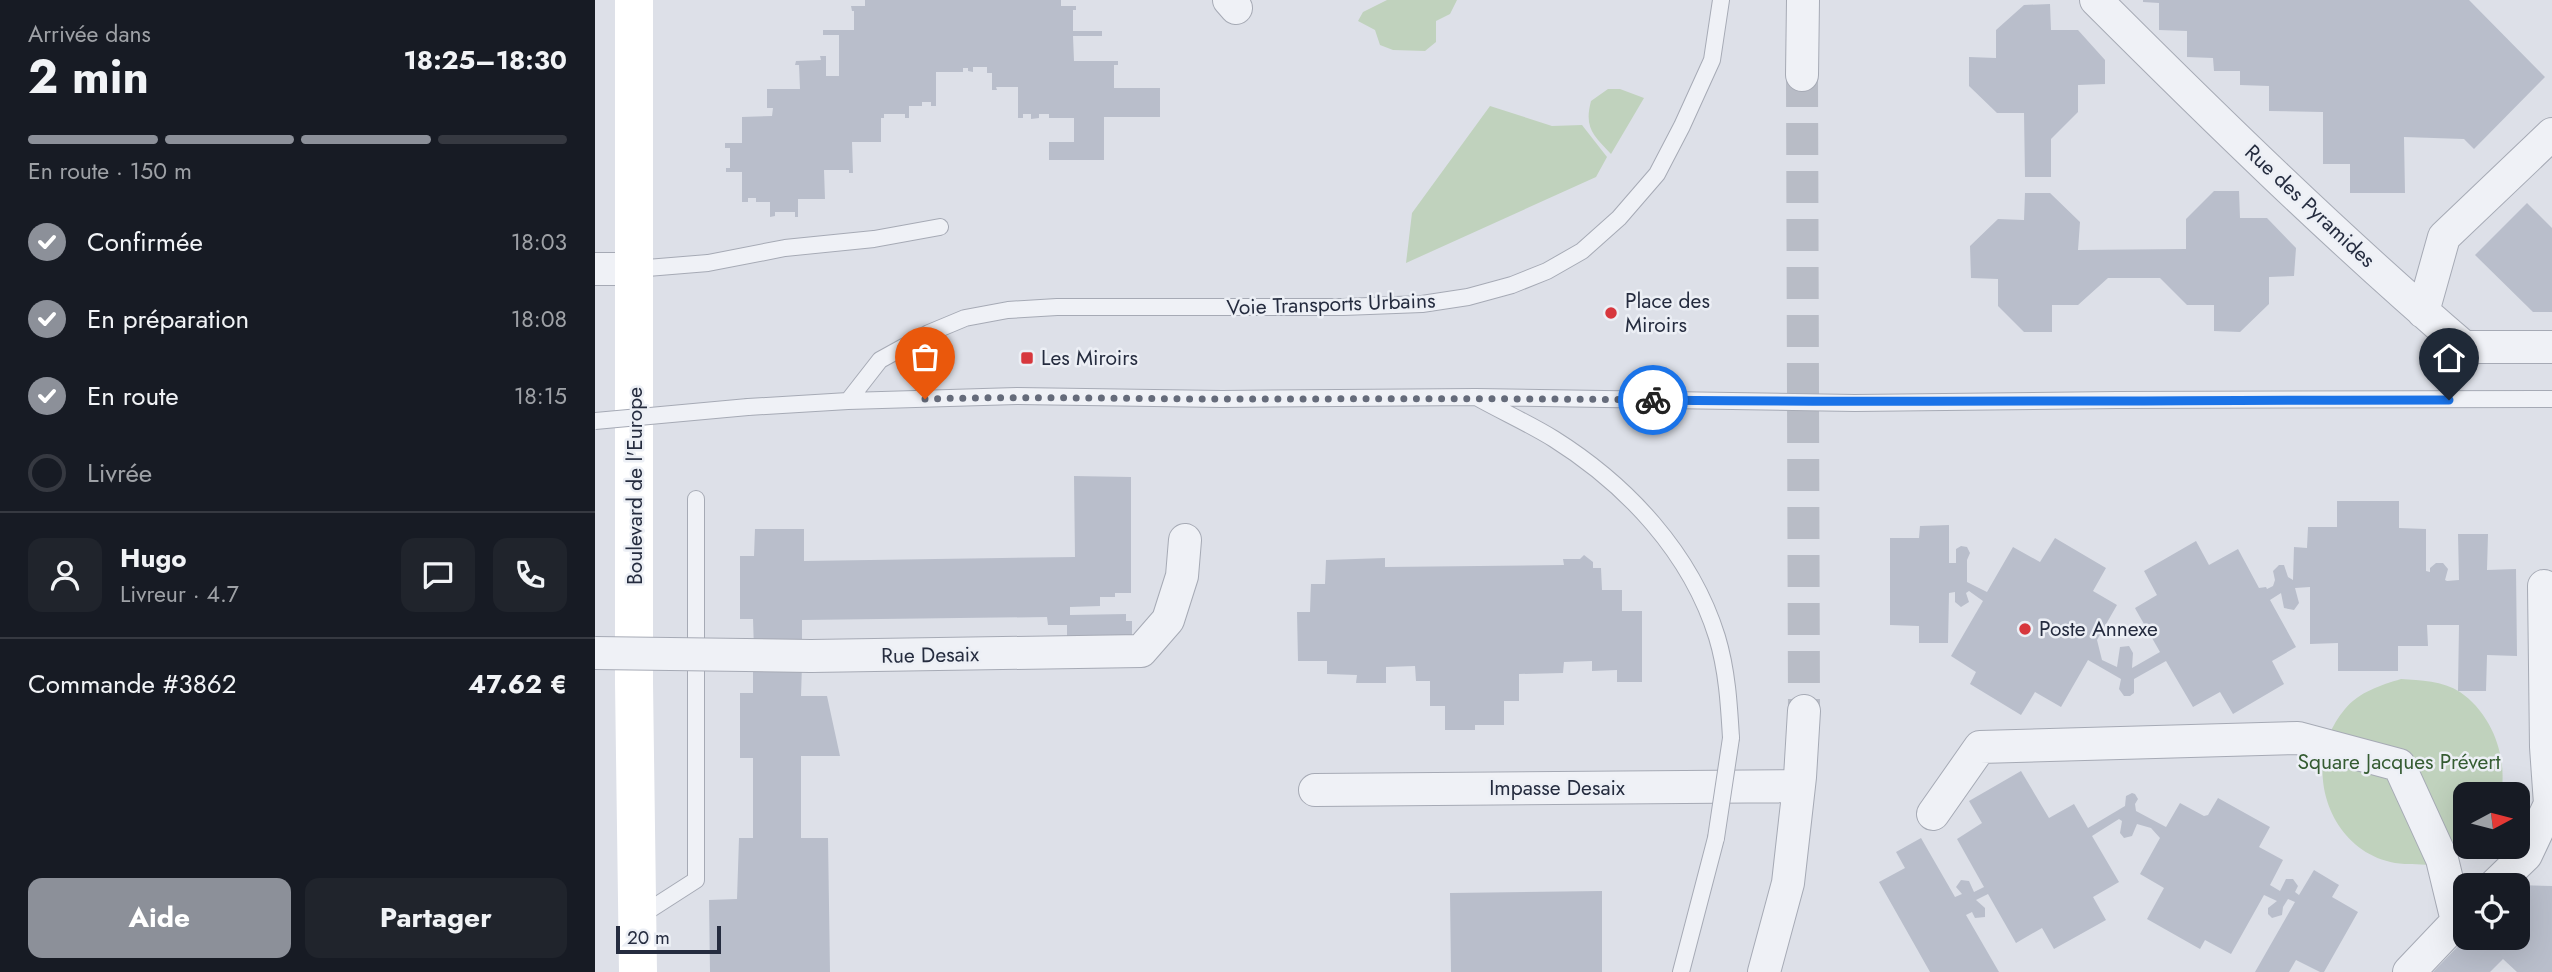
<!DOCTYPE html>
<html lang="fr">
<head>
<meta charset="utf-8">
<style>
	body { margin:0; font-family:Jost,sans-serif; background:#20242c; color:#f1f3f6; height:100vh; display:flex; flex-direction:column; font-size:26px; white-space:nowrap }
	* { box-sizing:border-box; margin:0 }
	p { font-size:23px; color:#9ea1a6 }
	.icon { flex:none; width:38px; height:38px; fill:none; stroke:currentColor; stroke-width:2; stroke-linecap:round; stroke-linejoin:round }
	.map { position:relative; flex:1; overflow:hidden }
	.panel { display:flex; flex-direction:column; background:#171b24; width:595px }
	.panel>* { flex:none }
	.needle { width:46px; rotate:83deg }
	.tools { position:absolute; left:1858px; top:782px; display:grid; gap:14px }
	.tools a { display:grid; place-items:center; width:77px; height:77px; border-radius:14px; background:#171b24; box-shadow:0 7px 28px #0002; font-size:35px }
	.scale { position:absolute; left:21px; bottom:18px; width:105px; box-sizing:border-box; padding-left:7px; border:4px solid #252c3f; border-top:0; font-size:19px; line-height:24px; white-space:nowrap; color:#252c3f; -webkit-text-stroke:5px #eceff5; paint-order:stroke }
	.pin { position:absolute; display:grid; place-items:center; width:60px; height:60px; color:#fff; margin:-72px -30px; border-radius:50% 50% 50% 0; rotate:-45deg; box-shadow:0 0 7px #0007 }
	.pin .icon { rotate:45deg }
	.courier { position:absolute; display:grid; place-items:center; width:70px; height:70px; margin:-35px; border:5px solid #1a73e8; border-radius:50%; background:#fff; color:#222; box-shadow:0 2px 9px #0007 }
	.head em { font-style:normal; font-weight:700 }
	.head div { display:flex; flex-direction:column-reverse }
	.head { display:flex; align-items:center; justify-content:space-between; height:119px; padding:0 28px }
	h1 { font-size:46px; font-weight:700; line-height:52px }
	.bar { display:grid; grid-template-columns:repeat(4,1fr); gap:10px 7px; align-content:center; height:84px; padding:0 28px }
	.bar i { height:9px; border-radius:5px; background:#363941 }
	.bar .on { background:#8c9099 }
	.bar p { grid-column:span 4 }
	.line { display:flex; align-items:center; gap:18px; padding:0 28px; border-top:2px solid #363941 }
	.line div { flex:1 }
	.round { display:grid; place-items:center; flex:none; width:74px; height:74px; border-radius:14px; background:#20242c }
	ol { padding:0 28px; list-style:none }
	li { display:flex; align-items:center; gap:21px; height:77px }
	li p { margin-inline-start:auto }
	li .icon { padding:7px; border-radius:50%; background:#8c9099; color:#fff; stroke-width:4 }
	li:last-child { color:#9ea1a6 }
	li i { width:38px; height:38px; border:4px solid #363941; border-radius:50% }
	.primary-button { display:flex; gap:14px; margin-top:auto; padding:14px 28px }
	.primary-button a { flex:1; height:80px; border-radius:14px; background:#8c9099; color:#fff; font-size:28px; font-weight:700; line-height:80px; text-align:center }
	.primary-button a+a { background:#20242c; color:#f1f3f6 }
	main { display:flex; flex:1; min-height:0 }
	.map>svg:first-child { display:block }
	.green { fill:#c0d2bd }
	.building { fill:#b9becb }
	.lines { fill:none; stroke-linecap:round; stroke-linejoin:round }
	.street-tunnel { stroke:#b8bcc6; stroke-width:32; stroke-dasharray:32 16; stroke-linecap:butt }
	.lane-casing { stroke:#a6aab5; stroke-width:18 }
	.street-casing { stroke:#a6aab5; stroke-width:34 }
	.lane { stroke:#eff1f6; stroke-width:16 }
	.street { stroke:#eff1f6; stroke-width:32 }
	.secondary { stroke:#fff; stroke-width:38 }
	.lane-bridge-casing { stroke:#a6aab5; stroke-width:18; stroke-linecap:butt }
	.street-bridge-casing { stroke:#a6aab5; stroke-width:34; stroke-linecap:butt }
	.lane-bridge { stroke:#eff1f6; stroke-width:16 }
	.street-bridge { stroke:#eff1f6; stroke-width:32 }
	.done { stroke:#656b7a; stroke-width:7; stroke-dasharray:0 12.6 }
	.route { stroke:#1a73e8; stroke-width:9 }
	.poi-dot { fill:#d7373d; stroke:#eceff5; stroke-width:2.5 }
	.labels { text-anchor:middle; stroke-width:5; stroke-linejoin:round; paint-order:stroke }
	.street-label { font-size:21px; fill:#252c3f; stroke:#eceff5 }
	.poi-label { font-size:21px; fill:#252c3f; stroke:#eceff5; text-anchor:start }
	.park-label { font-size:21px; fill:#355c32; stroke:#eceff5 }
</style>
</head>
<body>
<main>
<section class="panel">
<div class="head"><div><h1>2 min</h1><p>Arrivée dans</p></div><em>18:25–18:30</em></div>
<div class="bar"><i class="on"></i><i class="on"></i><i class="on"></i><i></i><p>En route · 150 m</p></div>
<ol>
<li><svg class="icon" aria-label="check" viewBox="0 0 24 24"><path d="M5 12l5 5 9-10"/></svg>Confirmée<p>18:03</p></li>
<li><svg class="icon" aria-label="check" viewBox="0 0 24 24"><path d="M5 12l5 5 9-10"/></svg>En préparation<p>18:08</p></li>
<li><svg class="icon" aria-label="check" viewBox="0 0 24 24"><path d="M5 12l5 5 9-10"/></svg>En route<p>18:15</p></li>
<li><i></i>Livrée</li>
</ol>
<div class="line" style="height:126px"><a class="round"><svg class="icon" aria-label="person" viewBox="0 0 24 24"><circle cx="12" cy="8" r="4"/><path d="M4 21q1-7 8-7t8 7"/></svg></a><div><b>Hugo</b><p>Livreur · 4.7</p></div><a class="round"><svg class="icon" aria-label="chat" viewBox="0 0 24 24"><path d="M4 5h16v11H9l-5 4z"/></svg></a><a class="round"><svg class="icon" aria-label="phone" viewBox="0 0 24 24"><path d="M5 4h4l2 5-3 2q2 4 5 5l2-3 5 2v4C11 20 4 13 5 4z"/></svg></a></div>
<div class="line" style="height:91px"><div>Commande #3862</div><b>47.62 €</b></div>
<div class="primary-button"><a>Aide</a><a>Partager</a></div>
</section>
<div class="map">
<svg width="1957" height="972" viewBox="0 0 1957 972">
	<rect width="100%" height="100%" fill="#dde0e8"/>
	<path class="green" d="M 792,0 L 862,0 L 855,14 L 841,21 L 841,42 L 830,51 L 798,50 L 785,45 L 780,30 L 763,21 L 768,12 Z
		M 1013,89 L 1025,89 L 1049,98 L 1016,154 C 998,135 989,128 996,101 Z
		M 895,106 L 957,126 L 987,125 L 1012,157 L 1001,177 L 811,263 L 817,213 Z
		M 1806,679 C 1825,680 1848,681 1865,692 C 1897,714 1913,757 1906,794 L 1871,794 L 1871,846 C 1863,852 1853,861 1844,864 C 1837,866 1825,864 1817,864 C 1738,866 1700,767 1750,709 C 1764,692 1786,685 1806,679 Z"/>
	<path class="building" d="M 270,0 L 466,0 L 466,6 L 481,6 L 481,10 L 478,10 L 478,31 L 507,31 L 507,36 L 478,36 L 479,61 L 523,61 L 523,65 L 519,65 L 519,88 L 565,88 L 565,117 L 509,117 L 509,160 L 454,160 L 454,142 L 479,142 L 479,118 L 454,118 L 454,114 L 444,114 L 444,118 L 436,119 L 436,114 L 428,114 L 428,118 L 423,118 L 423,87 L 401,87 L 402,90 L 397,90 L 397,73 L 392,73 L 392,67 L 378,67 L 378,72 L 373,71 L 373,68 L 368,68 L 368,72 L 341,72 L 341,106 L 336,106 L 336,102 L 327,102 L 327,106 L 314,106 L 314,118 L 310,118 L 310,114 L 289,114 L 289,118 L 286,118 L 286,142 L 257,142 L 258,173 L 254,173 L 254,170 L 229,170 L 230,199 L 203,199 L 203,217 L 200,217 L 200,212 L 180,212 L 180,216 L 175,217 L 175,202 L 161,202 L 161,198 L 153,198 L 153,202 L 147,202 L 147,172 L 131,172 L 131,168 L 135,168 L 135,148 L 130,148 L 130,143 L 147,143 L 147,117 L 177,116 L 178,108 L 172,108 L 172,89 L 205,89 L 204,65 L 200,65 L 201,61 L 226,60 L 225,56 L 231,56 L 231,76 L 244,76 L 244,35 L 228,35 L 228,30 L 259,30 L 259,11 L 257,11 L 256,6 L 270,6 Z
		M 1548,0 L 1874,0 L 1950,77 L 1879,149 L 1869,139 L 1809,137 L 1810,193 L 1755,193 L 1755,164 L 1728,164 L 1728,112 L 1674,111 L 1674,86 L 1645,85 L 1645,71 L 1619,71 L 1618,58 L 1592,57 L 1592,31 L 1564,30 L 1564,3 L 1548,2 Z
		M 1455,4 L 1456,30 L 1483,30 L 1510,60 L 1510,84 L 1483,85 L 1483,112 L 1456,139 L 1456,177 L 1430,177 L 1429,113 L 1402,113 L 1374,86 L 1374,57 L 1401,58 L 1401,30 L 1429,5 Z
		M 1619,191 L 1644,191 L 1645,218 L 1672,218 L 1701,248 L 1699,276 L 1674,277 L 1674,304 L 1645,332 L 1619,331 L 1619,305 L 1592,305 L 1565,278 L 1513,278 L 1483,305 L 1457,305 L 1457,332 L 1429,332 L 1403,306 L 1403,279 L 1376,278 L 1375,246 L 1403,219 L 1429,220 L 1430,193 L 1455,193 L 1485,222 L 1483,250 L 1591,249 L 1591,219 Z
		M 1932,203 L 1957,228 L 1957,312 L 1938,312 L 1880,255 Z
		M 479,476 L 536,477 L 536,593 L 520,593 L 520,597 L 505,597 L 505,606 L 475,607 L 475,615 L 531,614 L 531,621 L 537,621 L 537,638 L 472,642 L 472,625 L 453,625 L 452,617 L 207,620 L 207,649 L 159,650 L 158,619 L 145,619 L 145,556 L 159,556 L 160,529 L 209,529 L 209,561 L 480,557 Z
		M 1742,501 L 1804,501 L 1804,528 L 1831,529 L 1831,571 L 1835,572 L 1835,568 L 1841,563 L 1848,563 L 1853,569 L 1850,580 L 1852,581 L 1864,580 L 1863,534 L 1893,534 L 1892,570 L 1921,569 L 1922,656 L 1892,655 L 1891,691 L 1863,691 L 1864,625 L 1832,625 L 1833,646 L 1803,646 L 1803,671 L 1743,671 L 1743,643 L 1715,644 L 1715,587 L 1700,588 L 1704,603 L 1699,610 L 1689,608 L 1686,593 L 1675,600 L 1701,647 L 1677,661 L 1689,684 L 1638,714 L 1625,692 L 1598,707 L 1571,661 L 1539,679 L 1539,693 L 1535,696 L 1529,696 L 1524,689 L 1526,679 L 1493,660 L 1466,707 L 1440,692 L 1426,715 L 1375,684 L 1381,672 L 1356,656 L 1388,601 L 1374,591 L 1371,593 L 1374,602 L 1366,607 L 1360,602 L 1360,592 L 1354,593 L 1353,643 L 1324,643 L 1324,626 L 1295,625 L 1295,538 L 1324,538 L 1325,526 L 1354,525 L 1354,563 L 1361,563 L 1361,549 L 1366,546 L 1372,547 L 1375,553 L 1372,560 L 1372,582 L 1392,592 L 1418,547 L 1445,562 L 1460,538 L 1511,568 L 1498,591 L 1522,605 L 1502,640 L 1507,660 L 1522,667 L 1525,647 L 1534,646 L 1538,653 L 1537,668 L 1565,652 L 1541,610 L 1540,608 L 1562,595 L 1549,571 L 1601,541 L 1614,565 L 1643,549 L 1664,588 L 1671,587 L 1672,589 L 1678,586 L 1680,580 L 1678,571 L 1684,565 L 1689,565 L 1693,577 L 1698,580 L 1699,547 L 1712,548 L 1713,527 L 1742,527 Z
		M 989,555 L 998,562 L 998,568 L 1006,568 L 1007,590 L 1027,590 L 1027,611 L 1047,611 L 1047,682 L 1022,682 L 1022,670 L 997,671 L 997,661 L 969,662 L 968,673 L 924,674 L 924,701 L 909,701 L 909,725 L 880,725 L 880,730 L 850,730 L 850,706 L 835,706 L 835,681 L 821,681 L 820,666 L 791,667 L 791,683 L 761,683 L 762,675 L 732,674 L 732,661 L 703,661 L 702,612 L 715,612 L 716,584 L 730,584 L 731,560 L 790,558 L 790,567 L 969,565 L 968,559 L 985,559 Z
		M 207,665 L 206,696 L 232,696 L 245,756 L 206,756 L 206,838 L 233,838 L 235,972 L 115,972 L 114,900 L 142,899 L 144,838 L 158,838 L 158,758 L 145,758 L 145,693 L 158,693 L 158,666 Z
		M 1426,771 L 1454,818 L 1479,804 L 1493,828 L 1530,806 L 1531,796 L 1537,793 L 1540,794 L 1543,799 L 1540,804 L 1541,811 L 1571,827 L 1585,803 L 1609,816 L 1613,815 L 1623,798 L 1675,827 L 1664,847 L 1688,860 L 1675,885 L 1685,891 L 1691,879 L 1698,879 L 1703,886 L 1700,892 L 1704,895 L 1719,870 L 1744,885 L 1737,897 L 1763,912 L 1729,972 L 1725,972 L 1701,960 L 1694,972 L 1660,972 L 1700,902 L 1693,899 L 1688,907 L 1687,915 L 1677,918 L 1673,914 L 1673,908 L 1682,901 L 1669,895 L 1636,954 L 1610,940 L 1605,949 L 1552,919 L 1569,888 L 1545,874 L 1565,838 L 1556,828 L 1542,824 L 1537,836 L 1529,838 L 1525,833 L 1527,821 L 1524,819 L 1497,836 L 1524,882 L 1498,897 L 1511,920 L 1459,949 L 1447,928 L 1421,943 L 1393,894 L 1381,900 L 1390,908 L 1390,917 L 1380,918 L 1377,912 L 1371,915 L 1404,972 L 1335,972 L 1284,882 L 1310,868 L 1301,852 L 1326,838 L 1360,897 L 1367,894 L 1361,887 L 1366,880 L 1374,881 L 1379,892 L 1389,887 L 1362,839 L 1387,823 L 1374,801 Z
		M 1923,885 L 1957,886 L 1957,972 L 1922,972 L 1908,959 L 1895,972 L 1838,972 L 1871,938 L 1923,938 Z
		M 1007,891 L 1007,972 L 856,972 L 855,893 Z"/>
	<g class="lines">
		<path class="street-tunnel" d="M 1207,75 L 1209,711"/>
		<g class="lane-casing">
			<path id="lane" d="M 40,269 L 113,263 L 190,248 L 279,239 L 345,227
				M 883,398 C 908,412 935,424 959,439 C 1032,485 1096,553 1122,637 C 1132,670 1134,704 1136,738
				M 253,401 L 285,360 L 334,333 L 370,318 L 413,310 L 462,307 L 748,307 L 827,304 L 873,297 L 917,285 L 952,271 L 987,251 L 1024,218 L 1062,174 L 1087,126 L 1117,60 L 1126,0
				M 153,407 L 253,401 L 422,396 L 627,399 L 881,397 L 1260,403 L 1522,400 L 1957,399
				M 45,916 L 101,880 L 101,499
				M 1086,972 L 1121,838"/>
		</g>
		<g class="street-casing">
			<path id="street" d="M 634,0 L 641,8
				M 1501,0 C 1620,119 1741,237 1869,347 L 1957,347
				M 1207,75 L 1208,0
				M 0,269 L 40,269
				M 1828,312 L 1849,237 L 1957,134
				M 216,656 L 546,651 L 573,620 L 587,576 L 590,540
				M 720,790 L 1204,786
				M 1338,814 L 1385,747 L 1703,738 L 1804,765 L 1847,859 L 1862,921
				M 1899,886 L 1931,855 L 1955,804 L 1951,747 L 1949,586
				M 1169,972 L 1193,883 L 1205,777 L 1209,711
				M 1814,972 L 1871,912"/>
		</g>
		<use href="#lane" class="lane"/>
		<use href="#street" class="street"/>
		<path class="secondary" d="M 39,0 L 39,683 L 43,972"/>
		<g class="lane-bridge-casing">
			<path id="lane-bridge" d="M 0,421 L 153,407
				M 1121,838 L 1136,738"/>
		</g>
		<g class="street-bridge-casing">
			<path id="street-bridge" d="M 0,653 L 216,656"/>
		</g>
		<use href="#lane-bridge" class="lane-bridge"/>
		<use href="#street-bridge" class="street-bridge"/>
	</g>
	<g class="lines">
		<path class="done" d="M 330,399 C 429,396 528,399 627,399 C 771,399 914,398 1058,400"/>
		<path class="route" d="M 1058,400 C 1323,403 1589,400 1854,400"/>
	</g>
	<g class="poi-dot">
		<circle cx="1016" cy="313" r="7"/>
		<rect x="425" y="351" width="14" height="14" rx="3.5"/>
		<circle cx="1430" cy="629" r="7"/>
	</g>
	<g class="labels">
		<g class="street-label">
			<text transform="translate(1715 206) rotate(43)" y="7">Rue des Pyramides</text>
			<text transform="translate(736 304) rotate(-2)" y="7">Voie Transports Urbains</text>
			<text transform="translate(40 486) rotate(-90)" y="7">Boulevard de l'Europe</text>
			<text transform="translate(335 655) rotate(-1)" y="7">Rue Desaix</text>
			<text x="962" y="795">Impasse Desaix</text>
		</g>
		<g class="poi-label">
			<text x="1030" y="308">Place des<tspan x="1030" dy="24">Miroirs</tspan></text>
			<text x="446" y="365">Les Miroirs</text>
			<text x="1444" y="636">Poste Annexe</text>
		</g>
		<g class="park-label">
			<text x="1804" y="769">Square Jacques Prévert</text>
		</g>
	</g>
</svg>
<div class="tools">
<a><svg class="needle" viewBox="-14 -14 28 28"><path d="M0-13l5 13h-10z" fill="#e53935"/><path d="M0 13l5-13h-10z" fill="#9ea1a6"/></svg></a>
<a><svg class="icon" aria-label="locate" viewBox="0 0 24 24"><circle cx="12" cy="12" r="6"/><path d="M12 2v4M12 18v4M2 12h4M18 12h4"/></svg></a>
</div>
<div class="scale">20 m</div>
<div class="pin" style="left:330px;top:399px;background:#ea580c"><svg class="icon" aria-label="bag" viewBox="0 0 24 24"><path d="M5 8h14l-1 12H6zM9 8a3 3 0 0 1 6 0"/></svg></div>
<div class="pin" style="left:1854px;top:400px;background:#1f2937"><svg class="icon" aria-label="home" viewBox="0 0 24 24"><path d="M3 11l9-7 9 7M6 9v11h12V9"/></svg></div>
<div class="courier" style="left:1058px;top:400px"><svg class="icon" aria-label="bike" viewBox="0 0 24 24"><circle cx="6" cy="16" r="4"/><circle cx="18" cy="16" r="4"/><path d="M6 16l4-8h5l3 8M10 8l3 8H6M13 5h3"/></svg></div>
</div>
</main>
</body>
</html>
